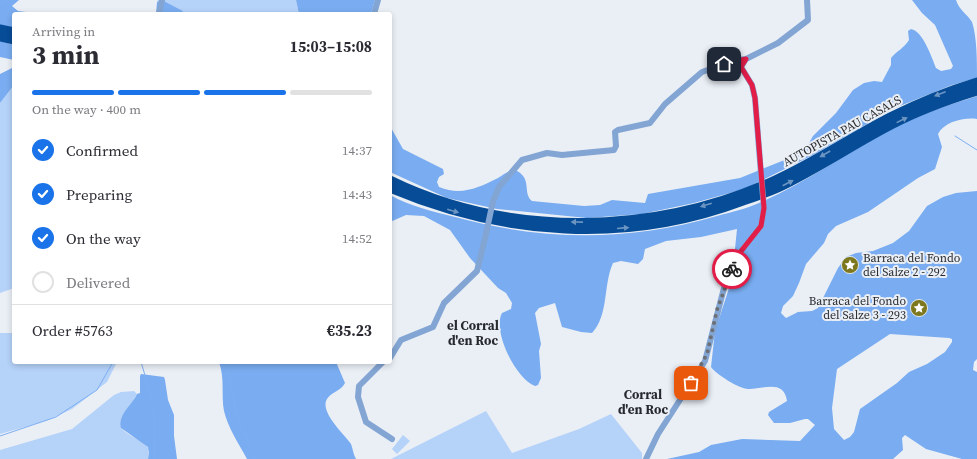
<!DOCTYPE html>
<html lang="en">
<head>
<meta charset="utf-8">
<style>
	body { margin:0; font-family:"Source Serif 4",serif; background:#f7f7f7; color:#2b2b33; height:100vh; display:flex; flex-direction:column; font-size:15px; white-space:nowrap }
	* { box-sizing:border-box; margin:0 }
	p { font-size:13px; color:#7c7c81 }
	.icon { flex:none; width:22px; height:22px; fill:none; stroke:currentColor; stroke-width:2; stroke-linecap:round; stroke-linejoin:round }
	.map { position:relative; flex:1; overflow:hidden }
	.drawer { position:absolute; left:12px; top:12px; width:380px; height:352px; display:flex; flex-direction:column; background:#fff; border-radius:4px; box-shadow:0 2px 6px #0003 }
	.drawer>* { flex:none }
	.pin { position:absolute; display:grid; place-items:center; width:34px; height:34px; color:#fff; margin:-17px; border-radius:8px; box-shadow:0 2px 6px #0006 }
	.courier { position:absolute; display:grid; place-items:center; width:40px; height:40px; margin:-20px; border:3px solid #e11d48; border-radius:50%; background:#fff; color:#222; box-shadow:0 1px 5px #0007 }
	.headline em { font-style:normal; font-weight:700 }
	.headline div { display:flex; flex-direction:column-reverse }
	.headline { display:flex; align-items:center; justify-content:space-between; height:68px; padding:0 20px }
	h1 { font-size:26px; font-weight:700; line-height:30px }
	.bar { display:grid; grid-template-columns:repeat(4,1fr); gap:6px 4px; align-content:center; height:48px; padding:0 20px }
	.bar i { height:5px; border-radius:3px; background:#e1e1e2 }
	.bar .active { background:#1a73e8 }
	.bar p { grid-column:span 4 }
	.line { display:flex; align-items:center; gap:10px; padding:0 20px; border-top:1px solid #e1e1e2 }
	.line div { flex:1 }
	ol { padding:0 20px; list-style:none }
	li { display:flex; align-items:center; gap:12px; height:44px }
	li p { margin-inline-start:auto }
	li .icon { padding:4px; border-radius:50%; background:#1a73e8; color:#fff; stroke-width:4 }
	li:last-child { color:#7c7c81 }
	li i { width:22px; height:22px; border:2px solid #e1e1e2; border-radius:50% }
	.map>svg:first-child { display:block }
	.green { fill:#b5d2f9 }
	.forest { fill:#79acf0; fill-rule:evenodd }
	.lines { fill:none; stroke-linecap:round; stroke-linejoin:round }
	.stream { stroke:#7daff3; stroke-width:1 }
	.minor { stroke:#83a5d3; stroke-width:6 }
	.highway { stroke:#074c97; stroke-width:9 }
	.minor-bridge { stroke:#83a5d3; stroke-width:6 }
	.oneway { fill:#6d95c2 }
	.done { stroke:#6c6f73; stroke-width:4; stroke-dasharray:0 7.2 }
	.route { stroke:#e11d48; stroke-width:5 }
	.labels { text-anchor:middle; stroke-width:4; stroke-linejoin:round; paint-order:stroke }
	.street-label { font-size:12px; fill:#282a2c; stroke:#eaeff6 }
	.poi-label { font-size:12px; fill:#282a2c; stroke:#eaeff6; text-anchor:start }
	.neighbourhood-label { font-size:13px; font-weight:bold; fill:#26292e; stroke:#eaeff6 }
</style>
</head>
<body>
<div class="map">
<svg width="977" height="459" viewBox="0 0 977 459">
	<rect width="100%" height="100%" fill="#eaeff6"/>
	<path class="green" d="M 158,0 L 296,0 L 299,14 L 182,14 L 183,11 L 162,0 L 157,2 Z
		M 14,85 L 14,288 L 0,293 L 0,103 Z
		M 0,333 L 14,333 L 14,362 L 117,362 L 107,382 L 72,409 L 46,421 L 0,434 Z
		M 134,391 L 137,394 C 131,406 121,413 121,428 C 129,437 142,439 149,449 L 148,459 L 0,459 L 0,450 L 72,429 L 114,395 L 121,392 Z
		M 486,411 L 512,453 L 579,429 L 611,414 L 642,453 L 642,459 L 391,459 Z
		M 403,435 L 410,441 L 397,454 L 392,449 Z"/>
	<path class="forest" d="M 0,0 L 19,0 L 12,6 L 18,11 L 42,14 L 14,14 L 14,28 L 0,25 Z
		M 162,0 L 183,11 L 182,14 L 156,14 L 157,2 Z
		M 296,0 L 375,0 L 371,14 L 299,14 Z
		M 912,0 L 956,0 C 959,10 967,14 972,22 C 977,37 977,61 977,78 L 952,85 L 895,108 L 813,155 L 744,189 L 694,203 L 642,214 L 587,218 L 497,209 L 447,198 L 390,172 L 390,126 L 403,149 L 443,169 L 444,174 L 439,177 L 437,182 L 439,187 C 461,196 478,188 498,178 C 504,174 508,171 515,170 C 533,178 522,193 532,201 L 584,206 L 600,205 L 612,200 L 645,203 L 648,194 L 740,178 L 797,155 L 805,150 L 813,136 L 836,113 L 853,90 L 864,83 L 874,81 L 882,82 L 891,65 L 891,58 C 897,51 904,48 909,40 L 908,31 L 911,29 C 923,31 932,58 936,68 L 941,71 L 951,69 L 953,66 L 935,25 L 922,13 Z
		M 0,41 L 14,45 L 14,60 L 0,57 Z
		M 14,67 L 14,85 L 0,103 L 0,74 Z
		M 977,96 L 977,119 C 964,117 944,122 938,134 L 942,147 L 935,169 L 918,178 L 868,212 L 836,226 L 828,234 L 824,243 L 806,264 L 799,283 L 793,296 L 783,306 L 781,313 L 786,318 L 798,312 L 812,311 L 818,308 L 838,268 L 846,257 L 856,253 L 873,251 L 893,243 L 909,231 L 927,206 L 943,197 L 956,193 L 977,191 L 977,359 L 974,362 L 973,370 L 977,372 L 977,459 L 962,459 L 926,449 L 905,435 L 902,438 L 903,450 L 893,459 L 667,459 L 699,452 L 711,445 L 742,439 L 800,441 L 815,425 L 808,419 L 805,419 L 790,423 L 774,423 L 768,415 L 769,412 L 787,401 C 784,378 761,390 748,389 C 739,389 716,374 711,367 L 715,331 L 732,279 L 737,229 L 701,237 L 666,241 L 645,249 L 643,259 L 638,264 L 621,261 L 613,263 C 603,285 609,315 592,333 L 581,332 L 562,327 L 555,303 L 539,308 L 535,313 L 541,344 L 539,351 L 541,378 L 538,385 L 535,386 C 516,379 492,331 502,313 L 511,309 L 512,303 L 506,293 L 498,288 L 470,258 L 450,230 L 424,216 L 406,215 L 390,222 L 390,195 C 410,206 434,212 455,217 C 544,241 628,242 717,216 C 731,212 746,209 759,203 C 806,183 847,152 892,128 C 919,114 949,105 977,96 ZM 890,334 L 949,338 L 952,339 L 952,342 L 945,352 L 927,364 L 909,372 L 897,383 L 860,409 L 854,432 L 850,437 L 844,440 L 834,429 L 832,408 L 837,369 Z
		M 219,362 L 336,362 L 345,383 C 341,391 331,392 327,399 C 319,412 345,435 351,444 C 353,449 353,454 356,459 L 247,459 C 239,444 228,428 224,411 C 221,395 225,379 219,362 Z
		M 141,374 L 164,377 L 165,380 L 168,400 L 174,415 L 174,436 L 177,459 L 148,459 L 149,452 L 148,447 L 121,428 C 117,415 133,404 137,394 L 140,393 L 140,376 Z"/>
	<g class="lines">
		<path class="stream" d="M 0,4 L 9,0
			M 955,136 L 977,150
			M 141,362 L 150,392 L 154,416 L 155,459
			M 227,362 L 236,412 L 255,459
			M 0,436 L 56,417 L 97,390 L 113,362"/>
		<path class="minor" d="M 159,14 L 162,0
			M 374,14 L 378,0
			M 761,174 L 755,98 L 752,85 L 741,67 L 746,59 L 778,43 L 808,20 L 807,0
			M 493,201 L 499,187 L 522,160 L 547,153 L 562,155 L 614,150 L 616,146 L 615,132 L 618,130 L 650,123 L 665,104 L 702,72 L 736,60 L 746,59
			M 390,358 L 401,340 L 433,327 L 444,303 L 477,271 L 486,234
			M 383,362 L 359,386 L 358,397 L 366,422 L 392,439
			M 646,459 L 658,434 L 705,361 L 724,288 L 738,255 L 761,226 L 764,208"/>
		<path class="highway" d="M 0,29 L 14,32
			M 0,37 L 14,40
			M 390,180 C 509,238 655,235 775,180 C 815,162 851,137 890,117 C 918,103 947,91 977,82
			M 390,188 C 504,236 626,245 743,201 C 755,197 767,193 778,188 C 818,169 854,144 893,124 C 920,110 948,100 977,91"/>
		<path class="minor-bridge" d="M 761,174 L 764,208
			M 486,234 L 493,201"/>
	</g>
	<defs><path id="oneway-solid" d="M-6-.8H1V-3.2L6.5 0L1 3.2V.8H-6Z"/></defs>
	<g class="oneway">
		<use href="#oneway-solid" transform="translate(940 94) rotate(159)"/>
		<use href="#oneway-solid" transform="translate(902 120) rotate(-26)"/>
		<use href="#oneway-solid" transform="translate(825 154) rotate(150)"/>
		<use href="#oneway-solid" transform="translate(788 183) rotate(-27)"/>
		<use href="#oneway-solid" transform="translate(706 205) rotate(163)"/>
		<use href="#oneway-solid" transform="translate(453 211) rotate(16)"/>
		<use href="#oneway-solid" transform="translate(577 222) rotate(-179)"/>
		<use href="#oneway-solid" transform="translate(623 228) rotate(-5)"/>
	</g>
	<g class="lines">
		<path class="done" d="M 691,383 L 707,354 L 717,310 L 732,269"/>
		<path class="route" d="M 724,64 L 746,59 L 741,67 L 752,85 L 755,98 L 764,208 L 761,226 L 738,255 L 732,269"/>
	</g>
	<defs>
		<g id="sight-disc" transform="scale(0.9)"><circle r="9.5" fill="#7d781d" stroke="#eaeff6"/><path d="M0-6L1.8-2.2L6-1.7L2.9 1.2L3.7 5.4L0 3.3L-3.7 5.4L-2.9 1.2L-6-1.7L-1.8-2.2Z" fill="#fff"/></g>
	</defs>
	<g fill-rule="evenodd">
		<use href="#sight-disc" x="850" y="265"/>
		<use href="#sight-disc" x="919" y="308"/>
	</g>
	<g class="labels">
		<g class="street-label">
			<text transform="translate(842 131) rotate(-29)" y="4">AUTOPISTA PAU CASALS</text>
		</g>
		<g class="poi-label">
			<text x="863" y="262">Barraca del Fondo<tspan x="863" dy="14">del Salze 2 - 292</tspan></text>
			<text x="906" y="305" text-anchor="end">Barraca del Fondo<tspan x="906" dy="14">del Salze 3 - 293</tspan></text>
		</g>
		<g class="neighbourhood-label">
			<text x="473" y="330">el Corral<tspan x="473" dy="15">d'en Roc</tspan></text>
			<text x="643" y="399">Corral<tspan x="643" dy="15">d'en Roc</tspan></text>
		</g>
	</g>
</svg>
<div class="pin" style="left:691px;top:383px;background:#ea580c"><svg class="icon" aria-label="bag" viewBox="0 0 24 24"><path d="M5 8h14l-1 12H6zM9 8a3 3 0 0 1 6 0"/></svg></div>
<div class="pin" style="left:724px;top:64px;background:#1f2937"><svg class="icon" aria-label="home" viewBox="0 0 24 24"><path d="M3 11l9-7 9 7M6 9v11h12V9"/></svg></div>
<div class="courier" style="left:732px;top:269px"><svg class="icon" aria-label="bike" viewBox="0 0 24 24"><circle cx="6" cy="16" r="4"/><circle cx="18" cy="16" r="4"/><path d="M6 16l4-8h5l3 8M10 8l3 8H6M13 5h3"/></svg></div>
<section class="drawer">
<div class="headline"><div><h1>3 min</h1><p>Arriving in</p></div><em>15:03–15:08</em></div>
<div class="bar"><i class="active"></i><i class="active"></i><i class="active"></i><i></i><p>On the way · 400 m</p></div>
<ol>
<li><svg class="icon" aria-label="check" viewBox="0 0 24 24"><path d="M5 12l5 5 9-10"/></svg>Confirmed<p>14:37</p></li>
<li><svg class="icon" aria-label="check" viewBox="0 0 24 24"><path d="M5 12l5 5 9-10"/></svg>Preparing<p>14:43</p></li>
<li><svg class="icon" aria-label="check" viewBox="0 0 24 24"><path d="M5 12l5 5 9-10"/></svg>On the way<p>14:52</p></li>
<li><i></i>Delivered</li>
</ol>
<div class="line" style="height:52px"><div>Order #5763</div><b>€35.23</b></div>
</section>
</div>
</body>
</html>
